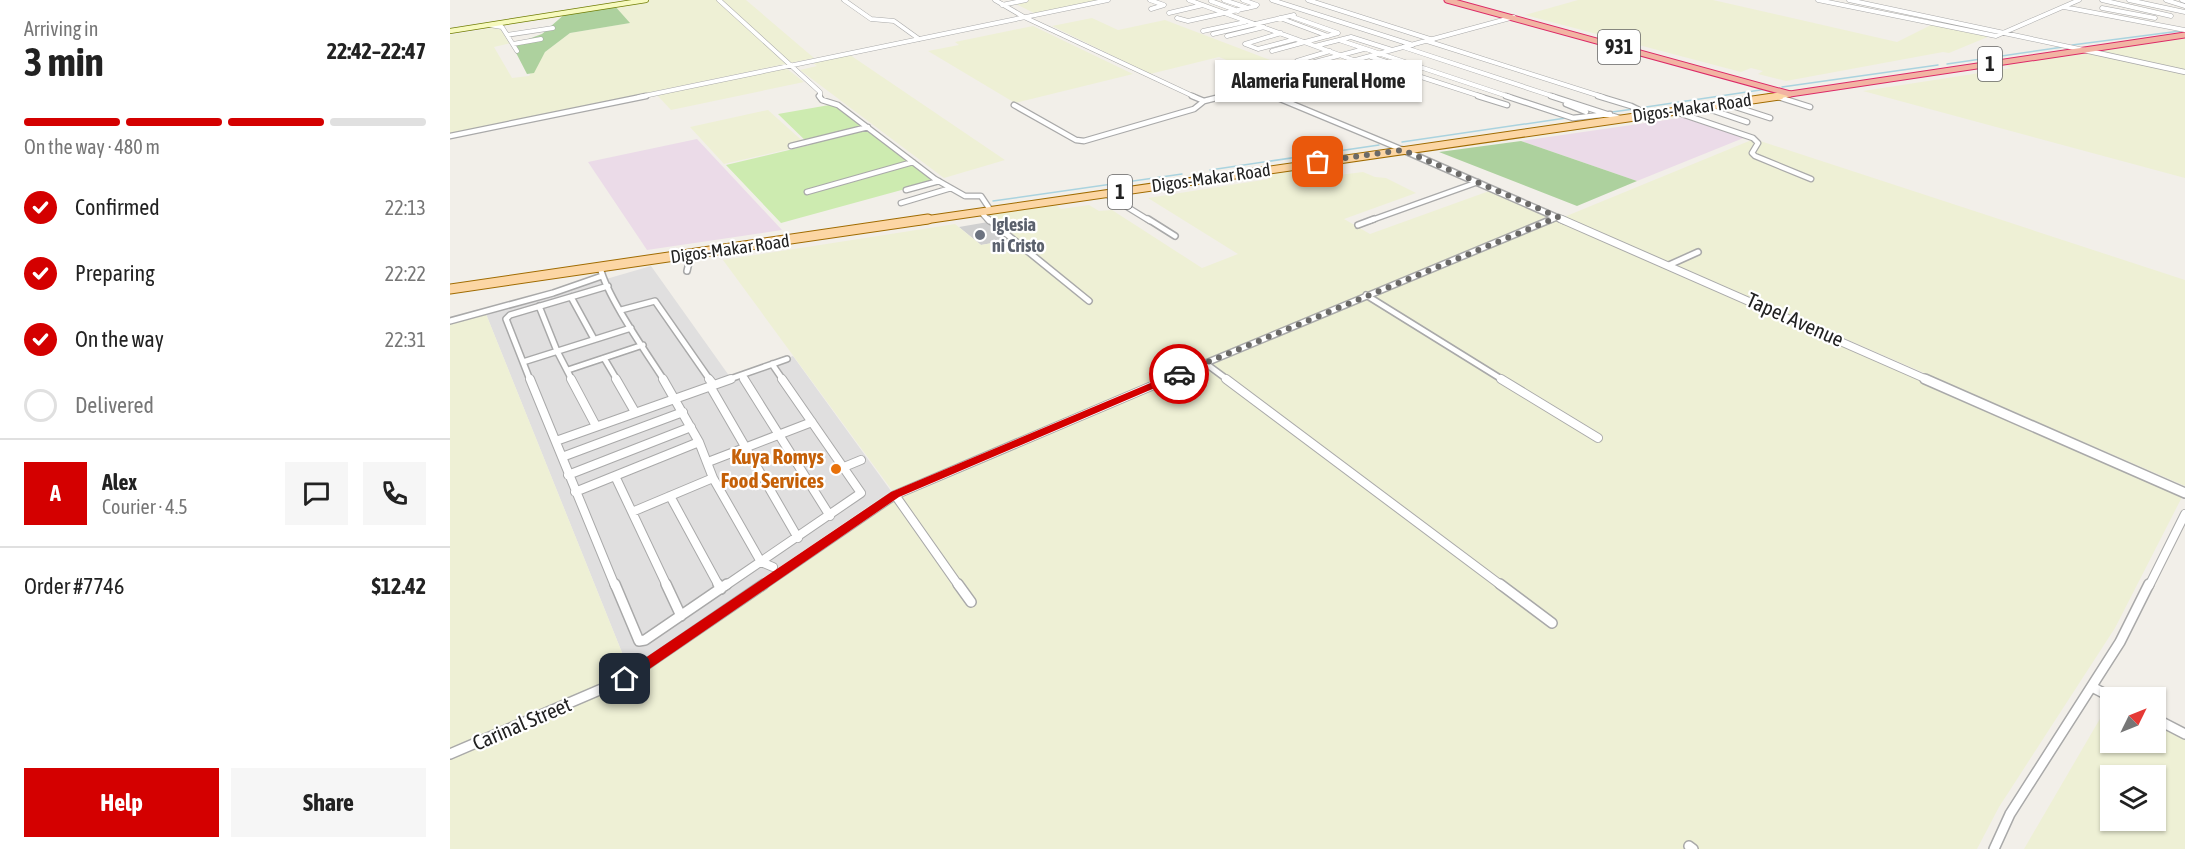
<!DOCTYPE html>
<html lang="en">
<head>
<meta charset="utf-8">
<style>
	body { margin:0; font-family:"Asap Condensed",sans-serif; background:#f6f6f6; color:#222; height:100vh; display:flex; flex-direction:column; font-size:22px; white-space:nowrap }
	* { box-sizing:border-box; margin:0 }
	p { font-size:20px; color:#767676 }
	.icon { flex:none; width:33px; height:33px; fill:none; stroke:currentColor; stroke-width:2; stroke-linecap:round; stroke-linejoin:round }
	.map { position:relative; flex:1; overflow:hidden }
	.panel { display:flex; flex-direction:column; background:#fff; width:450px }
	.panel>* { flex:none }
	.needle { width:39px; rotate:47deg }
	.fabs { position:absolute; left:1650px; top:687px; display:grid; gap:12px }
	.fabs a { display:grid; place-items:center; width:66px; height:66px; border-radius:0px; background:#fff; box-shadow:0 2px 4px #0004; font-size:30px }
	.pin { position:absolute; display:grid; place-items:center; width:51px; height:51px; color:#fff; margin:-26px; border-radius:12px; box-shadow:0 3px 9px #0006 }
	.courier { position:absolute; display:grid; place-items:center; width:60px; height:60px; margin:-30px; border:4px solid #d40000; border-radius:50%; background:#fff; color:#222; box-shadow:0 2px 8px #0007 }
	.bubble { position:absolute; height:42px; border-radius:0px; background:#fff; box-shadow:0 2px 4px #0004; font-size:20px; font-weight:700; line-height:42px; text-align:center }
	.overview em { font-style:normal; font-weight:700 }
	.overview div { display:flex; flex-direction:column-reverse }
	.overview { display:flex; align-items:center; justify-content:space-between; height:102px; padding:0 24px }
	h1 { font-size:39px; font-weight:700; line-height:45px }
	.bar { display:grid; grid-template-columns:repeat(4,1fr); gap:9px 6px; align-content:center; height:72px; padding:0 24px }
	.bar i { height:8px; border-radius:4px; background:#e0e0e0 }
	.bar .current { background:#d40000 }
	.bar p { grid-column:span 4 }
	.line { display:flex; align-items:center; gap:15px; padding:0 24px; border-top:2px solid #e0e0e0 }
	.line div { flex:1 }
	.round { display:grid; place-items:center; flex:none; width:63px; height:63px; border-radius:0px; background:#f6f6f6 }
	ol { padding:0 24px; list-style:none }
	li { display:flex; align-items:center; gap:18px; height:66px }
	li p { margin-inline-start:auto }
	li .icon { padding:6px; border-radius:50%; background:#d40000; color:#fff; stroke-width:4 }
	li:last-child { color:#767676 }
	li i { width:33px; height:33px; border:3px solid #e0e0e0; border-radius:50% }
	.action { display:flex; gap:12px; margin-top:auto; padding:12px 24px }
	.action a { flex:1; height:69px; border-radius:0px; background:#d40000; color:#fff; font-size:24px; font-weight:700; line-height:69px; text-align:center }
	.action a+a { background:#f6f6f6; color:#222 }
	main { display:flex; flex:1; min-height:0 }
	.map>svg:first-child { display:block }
	.residential { fill:#e0dfdf }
	.industrial { fill:#ebdbe8 }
	.religious { fill:#d0d0d0 }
	.farmland { fill:#eef0d5; fill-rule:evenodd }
	.grass { fill:#cdebb0 }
	.forest { fill:#add19e }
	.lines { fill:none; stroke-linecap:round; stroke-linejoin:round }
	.stream { stroke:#aad3df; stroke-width:1.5 }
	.minor-far4-casing { stroke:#a9a9a9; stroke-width:5 }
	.minor-far3-casing { stroke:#a9a9a9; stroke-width:7 }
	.minor-far2-casing { stroke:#a9a9a9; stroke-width:8 }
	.minor-far1-casing { stroke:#a9a9a9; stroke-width:10 }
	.minor-casing { stroke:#a9a9a9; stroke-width:12 }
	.tertiary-far3-casing { stroke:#a9a9a9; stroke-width:6 }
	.tertiary-far2-casing { stroke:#a9a9a9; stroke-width:8 }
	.tertiary-far1-casing { stroke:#a9a9a9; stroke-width:9 }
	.tertiary-casing { stroke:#a9a9a9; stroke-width:12 }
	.secondary-casing { stroke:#707d05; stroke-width:6 }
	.primary-far2-casing { stroke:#a06b00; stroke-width:7 }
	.primary-far1-casing { stroke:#a06b00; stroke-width:9 }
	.primary-casing { stroke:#a06b00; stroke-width:11 }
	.trunk-casing { stroke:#dc2a67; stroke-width:7 }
	.minor-far4 { stroke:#fff; stroke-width:4 }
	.minor-far3 { stroke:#fff; stroke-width:4.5 }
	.minor-far2 { stroke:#fff; stroke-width:5 }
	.minor-far1 { stroke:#fff; stroke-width:8 }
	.minor { stroke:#fff; stroke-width:9 }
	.tertiary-far3 { stroke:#fff; stroke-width:4.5 }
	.tertiary-far2 { stroke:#fff; stroke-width:5 }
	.tertiary-far1 { stroke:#fff; stroke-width:7 }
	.tertiary { stroke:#fff; stroke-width:9 }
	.secondary { stroke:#f7fabf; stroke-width:4.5 }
	.primary-far2 { stroke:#fcd6a4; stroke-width:5 }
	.primary-far1 { stroke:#fcd6a4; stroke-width:7 }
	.primary { stroke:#fcd6a4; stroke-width:9 }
	.trunk { stroke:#f2b4a3; stroke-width:5 }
	.route { fill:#d40000 }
	.done { stroke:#6b6a68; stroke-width:6; stroke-dasharray:0 10.8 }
	.worship-dot { fill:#6b7280; stroke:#fff; stroke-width:2 }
	.food-dot { fill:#e8710a; stroke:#fff; stroke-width:2 }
	.labels { text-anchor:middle; stroke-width:4.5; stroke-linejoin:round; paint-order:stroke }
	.far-street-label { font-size:18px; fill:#222; stroke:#fff }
	.far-worship-label { font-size:18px; font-weight:bold; fill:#5b616d; stroke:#fff; text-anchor:start }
	.shield { fill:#fff; stroke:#646464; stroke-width:1.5 }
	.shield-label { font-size:20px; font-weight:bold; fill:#222 }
	.street-label { font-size:21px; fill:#222; stroke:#fff }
	.food-label { font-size:21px; font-weight:bold; fill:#c56008; stroke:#fff; text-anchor:end }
</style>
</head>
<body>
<main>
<section class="panel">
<div class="overview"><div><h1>3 min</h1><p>Arriving in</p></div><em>22:42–22:47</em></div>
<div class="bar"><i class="current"></i><i class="current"></i><i class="current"></i><i></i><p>On the way · 480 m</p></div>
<ol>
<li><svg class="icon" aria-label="check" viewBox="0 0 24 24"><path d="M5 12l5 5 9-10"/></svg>Confirmed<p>22:13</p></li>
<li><svg class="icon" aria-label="check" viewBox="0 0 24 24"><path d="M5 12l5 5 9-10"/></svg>Preparing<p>22:22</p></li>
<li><svg class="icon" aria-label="check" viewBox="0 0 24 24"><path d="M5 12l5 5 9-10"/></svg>On the way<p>22:31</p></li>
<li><i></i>Delivered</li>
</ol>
<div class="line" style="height:108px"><b class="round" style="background:#d40000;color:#fff">A</b><div><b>Alex</b><p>Courier · 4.5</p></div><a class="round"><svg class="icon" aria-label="chat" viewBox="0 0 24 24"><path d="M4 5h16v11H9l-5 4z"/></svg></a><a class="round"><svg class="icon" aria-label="phone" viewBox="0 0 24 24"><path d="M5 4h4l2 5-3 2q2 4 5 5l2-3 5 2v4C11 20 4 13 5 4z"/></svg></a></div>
<div class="line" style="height:78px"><div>Order #7746</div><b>$12.42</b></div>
<div class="action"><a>Help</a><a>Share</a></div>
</section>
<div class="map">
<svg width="1735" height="849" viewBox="0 0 1735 849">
	<rect width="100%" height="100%" fill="#f2efe9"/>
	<path class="residential" d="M 201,266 L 280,377 L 343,356 L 441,491 L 179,670 L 36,314 Z"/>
	<path class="industrial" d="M 1237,117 L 1296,137 L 1187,181 L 1071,141 Z
		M 247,139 L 332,230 L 197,250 L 138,162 Z"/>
	<path class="religious" d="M 538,222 L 560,240 L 531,245 L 509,227 Z"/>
	<path class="farmland" d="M 198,0 L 296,0 L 364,58 L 0,134 L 0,35 L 49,27 L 61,43 L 44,47 L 62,78 L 79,76 L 95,52 L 120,33 L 179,23 L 164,5 Z
		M 578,0 L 651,0 L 586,14 L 564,3 Z
		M 1128,0 L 1263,0 L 1447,42 L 1483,24 L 1540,36 L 1499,53 L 1493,52 L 1336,81 L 1308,74 L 1313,71 L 1301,68 L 1291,72 L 1075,15 Z
		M 642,18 L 668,30 L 715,20 L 857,74 L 831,81 L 769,57 L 700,74 L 602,26 Z
		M 583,26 L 683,74 L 565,103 L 478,51 L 509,45 L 505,42 Z
		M 1735,37 L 1735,70 L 1643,51 Z
		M 1640,52 L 1735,73 L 1735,178 L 1413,91 L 1562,68 L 1554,65 Z
		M 400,55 L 555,160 L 494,178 L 350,70 L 367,66 L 362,62 Z
		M 336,68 L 354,82 L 221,110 L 206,94 Z
		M 318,110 L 357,145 L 274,164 L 240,127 Z
		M 1304,139 L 1735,280 L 1735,486 L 1114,217 Z
		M 847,169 L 865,178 L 913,172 L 925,177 L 936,178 L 966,193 L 894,219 L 920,234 L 1042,190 L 1102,217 L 660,399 L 444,493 L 273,260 L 505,224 L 531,245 L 559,240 L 531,216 L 606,205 L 611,209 L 639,205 L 649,211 L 662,210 L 752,268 L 788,254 L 698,198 L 819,179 L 813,176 Z
		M 1108,219 L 1732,497 L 1665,628 L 1549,807 L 1527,849 L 0,849 L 0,759 L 182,680 L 447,497 Z
		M 36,314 L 181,675 L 0,752 L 0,324 Z
		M 1658,705 L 1660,706 L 1660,742 L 1706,742 L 1706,720 L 1735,730 L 1735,849 L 1574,849 ZM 1660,776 L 1706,776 L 1706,820 L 1660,820 Z"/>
	<path class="grass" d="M 385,104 L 488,180 L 331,223 L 276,165 L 360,145 L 328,114 Z"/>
	<path class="forest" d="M 164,5 L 180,23 L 120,33 L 95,52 L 84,73 L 77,74 L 62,45 L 92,34 L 116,13 Z
		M 1071,141 L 1187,181 L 1127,206 L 989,152 Z"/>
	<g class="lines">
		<path class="stream" d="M 1622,45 L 1730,31
			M 1497,64 L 1613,47
			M 1332,87 L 1488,65
			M 1196,107 L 1317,89
			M 1162,112 L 1184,109
			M 952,142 L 1116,118
			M 760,170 L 929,145
			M 543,201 L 732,174"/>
		<g class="minor-far4-casing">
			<path id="minor-far4" d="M 269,0 L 370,92 L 370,97
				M 394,0 L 421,19 L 444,21 L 469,39
				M 545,0 L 574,17 L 745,97
				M 700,0 L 714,5 L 701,9
				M 739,0 L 906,61
				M 774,0 L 798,8
				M 793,0 L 807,5
				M 822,0 L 963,45
				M 858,0 L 983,40
				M 1368,0 L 1546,36 L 1629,0
				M 1399,0 L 1634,50
				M 1652,0 L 1721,16
				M 1679,0 L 1735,12
				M 1716,0 L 1735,6
				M 1732,0 L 1735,1
				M 761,1 L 788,11
				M 552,5 L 576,0
				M 1614,7 L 1735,30
				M 1652,8 L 1705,18
				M 719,13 L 753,5
				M 727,18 L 738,21 L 806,6
				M 830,18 L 878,36
				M 39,25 L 52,27 L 67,51
				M 753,31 L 795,22
				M 831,33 L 795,44 L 808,49 L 846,39
				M 763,34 L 844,15
				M 57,35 L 103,28
				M 777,36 L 814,27
				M 889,40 L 1060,97
				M 977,41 L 1153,97
				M 63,44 L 91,39
				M 865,46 L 901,37 L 942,50
				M 953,47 L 1105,97
				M 822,51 L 888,33 L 840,16
				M 921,57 L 959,69 L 962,74 L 1033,97
				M 847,61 L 880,51
				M 861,63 L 914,49
				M 805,88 L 827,97
				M 1325,96 L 1328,97
				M 189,97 L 658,0
				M 769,97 L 1064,17"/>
		</g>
		<g class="minor-far3-casing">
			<path id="minor-far3" d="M 369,96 L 372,100 L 388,105 L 485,179 L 515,196 L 531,196 L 541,211
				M 742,96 L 754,101
				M 823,96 L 953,150
				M 1028,96 L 1057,105
				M 1056,96 L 1123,118 L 1160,114
				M 1101,96 L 1169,118
				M 1148,96 L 1181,106 L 1197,114
				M 1325,96 L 1360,107
				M 1116,104 L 1136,112
				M 1277,104 L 1320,118
				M 564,105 L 626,140 L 634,141 L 744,109 L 754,101 L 774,96
				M 1253,107 L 1297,122
				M 1223,111 L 1303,138 L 1308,143 L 1302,153 L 1305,156 L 1361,179
				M 0,136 L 196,96
				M 341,146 L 418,127
				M 456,190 L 489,181
				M 357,192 L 463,162
				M 656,194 L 700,221
				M 451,203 L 501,188
				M 531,212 L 539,221
				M 919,221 L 1028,182
				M 1098,221 L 1108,217"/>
		</g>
		<g class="minor-far2-casing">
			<path id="minor-far2" d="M 538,219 L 639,301
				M 698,219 L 725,236
				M 908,225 L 924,219
				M 1219,265 L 1248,252
				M 150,267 C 157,297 196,352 214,380
				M 237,271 L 241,254
				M 916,295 L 1053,380
				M 121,297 L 144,339
				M 89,306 L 107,351 L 122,380
				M 171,310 L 205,301 L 260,380
				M 0,321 L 103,293 L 152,276
				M 154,358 L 167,380
				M 73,362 L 181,328
				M 755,363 L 778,380
				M 322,364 L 333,380
				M 118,370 L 193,345
				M 292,375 L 295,380
				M 80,380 L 56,319 L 60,315 L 158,286
				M 277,380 L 337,359
				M 715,380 L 1102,219"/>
		</g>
		<g class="minor-far1-casing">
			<path id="minor-far1" d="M 80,379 L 165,586
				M 121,379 L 146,426
				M 166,379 L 185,412
				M 213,379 L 249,442 L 263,478 L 311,562 L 323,567
				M 259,379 L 263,384
				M 294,379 L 380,516
				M 776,379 L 1052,586
				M 1051,379 L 1148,438
				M 260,386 L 348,538
				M 106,441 L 281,379
				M 112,457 L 233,412
				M 258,462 L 362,422
				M 394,467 L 411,460
				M 118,475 L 241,427
				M 165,476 L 217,586
				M 125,492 L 249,442
				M 445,495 L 509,586
				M 220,496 L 269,586
				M 182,512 L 263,478
				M 275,586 L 411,493 L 332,379
				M 312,586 L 445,495 L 718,379
				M 1699,586 L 1735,514"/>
		</g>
		<g class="minor-casing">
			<path id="minor" d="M 165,584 L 189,641 L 195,640 L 277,584
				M 216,584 L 231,616
				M 268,584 L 271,589
				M 508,584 L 521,602
				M 1050,584 L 1102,623
				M 1642,687 L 1663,698
				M 1706,719 L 1735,734
				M 0,754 L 175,679 L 314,584
				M 1239,846 L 1243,849
				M 1544,849 L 1560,814 L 1670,642 L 1699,584"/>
		</g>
		<g class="tertiary-far3-casing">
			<path id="tertiary-far3" d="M 1634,50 L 1735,72"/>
		</g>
		<g class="tertiary-far2-casing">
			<path id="tertiary-far2" d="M 953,150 L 1115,221"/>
		</g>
		<g class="tertiary-far1-casing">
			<path id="tertiary-far1" d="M 1111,219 L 1478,380"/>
		</g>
		<g class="tertiary-casing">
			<path id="tertiary" d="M 1475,379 L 1735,493"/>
		</g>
		<g class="secondary-casing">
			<path id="secondary" d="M 0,31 L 196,0"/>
		</g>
		<g class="primary-far2-casing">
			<path id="primary-far2" d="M 1319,97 L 1340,94"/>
		</g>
		<g class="primary-far1-casing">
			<path id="primary-far1" d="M 468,221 L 1330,96"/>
		</g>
		<g class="primary-casing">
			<path id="primary" d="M 0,289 L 478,219"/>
		</g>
		<g class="trunk-casing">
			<path id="trunk" d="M 997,0 L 1340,94 L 1735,35"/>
		</g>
		<use href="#minor-far4" class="minor-far4"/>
		<use href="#minor-far3" class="minor-far3"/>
		<use href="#minor-far2" class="minor-far2"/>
		<use href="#minor-far1" class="minor-far1"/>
		<use href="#minor" class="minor"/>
		<use href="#tertiary-far3" class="tertiary-far3"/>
		<use href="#tertiary-far2" class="tertiary-far2"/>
		<use href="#tertiary-far1" class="tertiary-far1"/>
		<use href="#tertiary" class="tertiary"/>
		<use href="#secondary" class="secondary"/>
		<use href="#primary-far2" class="primary-far2"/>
		<use href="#primary-far1" class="primary-far1"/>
		<use href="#primary" class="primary"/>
		<use href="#trunk" class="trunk"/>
	</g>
	<path class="route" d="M 729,371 L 733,372 L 733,376 L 449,497 L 179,683 L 170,683 L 168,679 L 170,675 L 441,492 Z"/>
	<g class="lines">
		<path class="done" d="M 729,374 L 1108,217 L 953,150 L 868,162"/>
	</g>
	<circle class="worship-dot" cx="530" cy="235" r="6"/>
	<circle class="food-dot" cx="386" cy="469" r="6"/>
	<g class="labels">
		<g class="far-street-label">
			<text transform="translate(1242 108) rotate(-8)" y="6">Digos-Makar Road</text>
			<text transform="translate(761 178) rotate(-8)" y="6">Digos-Makar Road</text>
			<text transform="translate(280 249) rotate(-8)" y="6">Digos-Makar Road</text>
		</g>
		<g class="far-worship-label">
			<text x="542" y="231">Iglesia<tspan x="542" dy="21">ni Cristo</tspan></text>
		</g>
		<g class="shield">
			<rect x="1148" y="30" width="42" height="34" rx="4.5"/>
			<rect x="1528" y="47" width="24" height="34" rx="4.5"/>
			<rect x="658" y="175" width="24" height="34" rx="4.5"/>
		</g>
		<g class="shield-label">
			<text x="1169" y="54">931</text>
			<text x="1540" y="71">1</text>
			<text x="670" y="199">1</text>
		</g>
		<g class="street-label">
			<text transform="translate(1345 320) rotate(24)" y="7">Tapel Avenue</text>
			<text transform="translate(72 724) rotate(-23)" y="7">Carinal Street</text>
		</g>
		<g class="food-label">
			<text x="374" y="464">Kuya Romys<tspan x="374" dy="24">Food Services</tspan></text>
		</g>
	</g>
</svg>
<div class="fabs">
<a><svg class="needle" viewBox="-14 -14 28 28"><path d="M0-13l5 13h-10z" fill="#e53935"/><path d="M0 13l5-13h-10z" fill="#767676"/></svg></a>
<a><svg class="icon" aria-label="layers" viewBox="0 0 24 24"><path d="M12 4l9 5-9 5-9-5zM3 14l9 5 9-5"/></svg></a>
</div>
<div class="pin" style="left:868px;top:162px;background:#ea580c"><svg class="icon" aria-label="bag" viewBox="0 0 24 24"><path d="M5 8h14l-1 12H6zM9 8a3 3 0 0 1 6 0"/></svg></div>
<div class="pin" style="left:175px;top:679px;background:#1f2937"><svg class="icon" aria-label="home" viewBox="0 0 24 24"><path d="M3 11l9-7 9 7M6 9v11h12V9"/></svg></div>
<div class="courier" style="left:729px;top:374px"><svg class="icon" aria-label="car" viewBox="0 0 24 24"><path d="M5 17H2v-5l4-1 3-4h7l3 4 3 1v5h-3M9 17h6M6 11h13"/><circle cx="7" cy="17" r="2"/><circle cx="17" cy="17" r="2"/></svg></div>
<div class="bubble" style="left:765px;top:60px;width:207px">Alameria Funeral Home</div>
</div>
</main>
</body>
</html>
